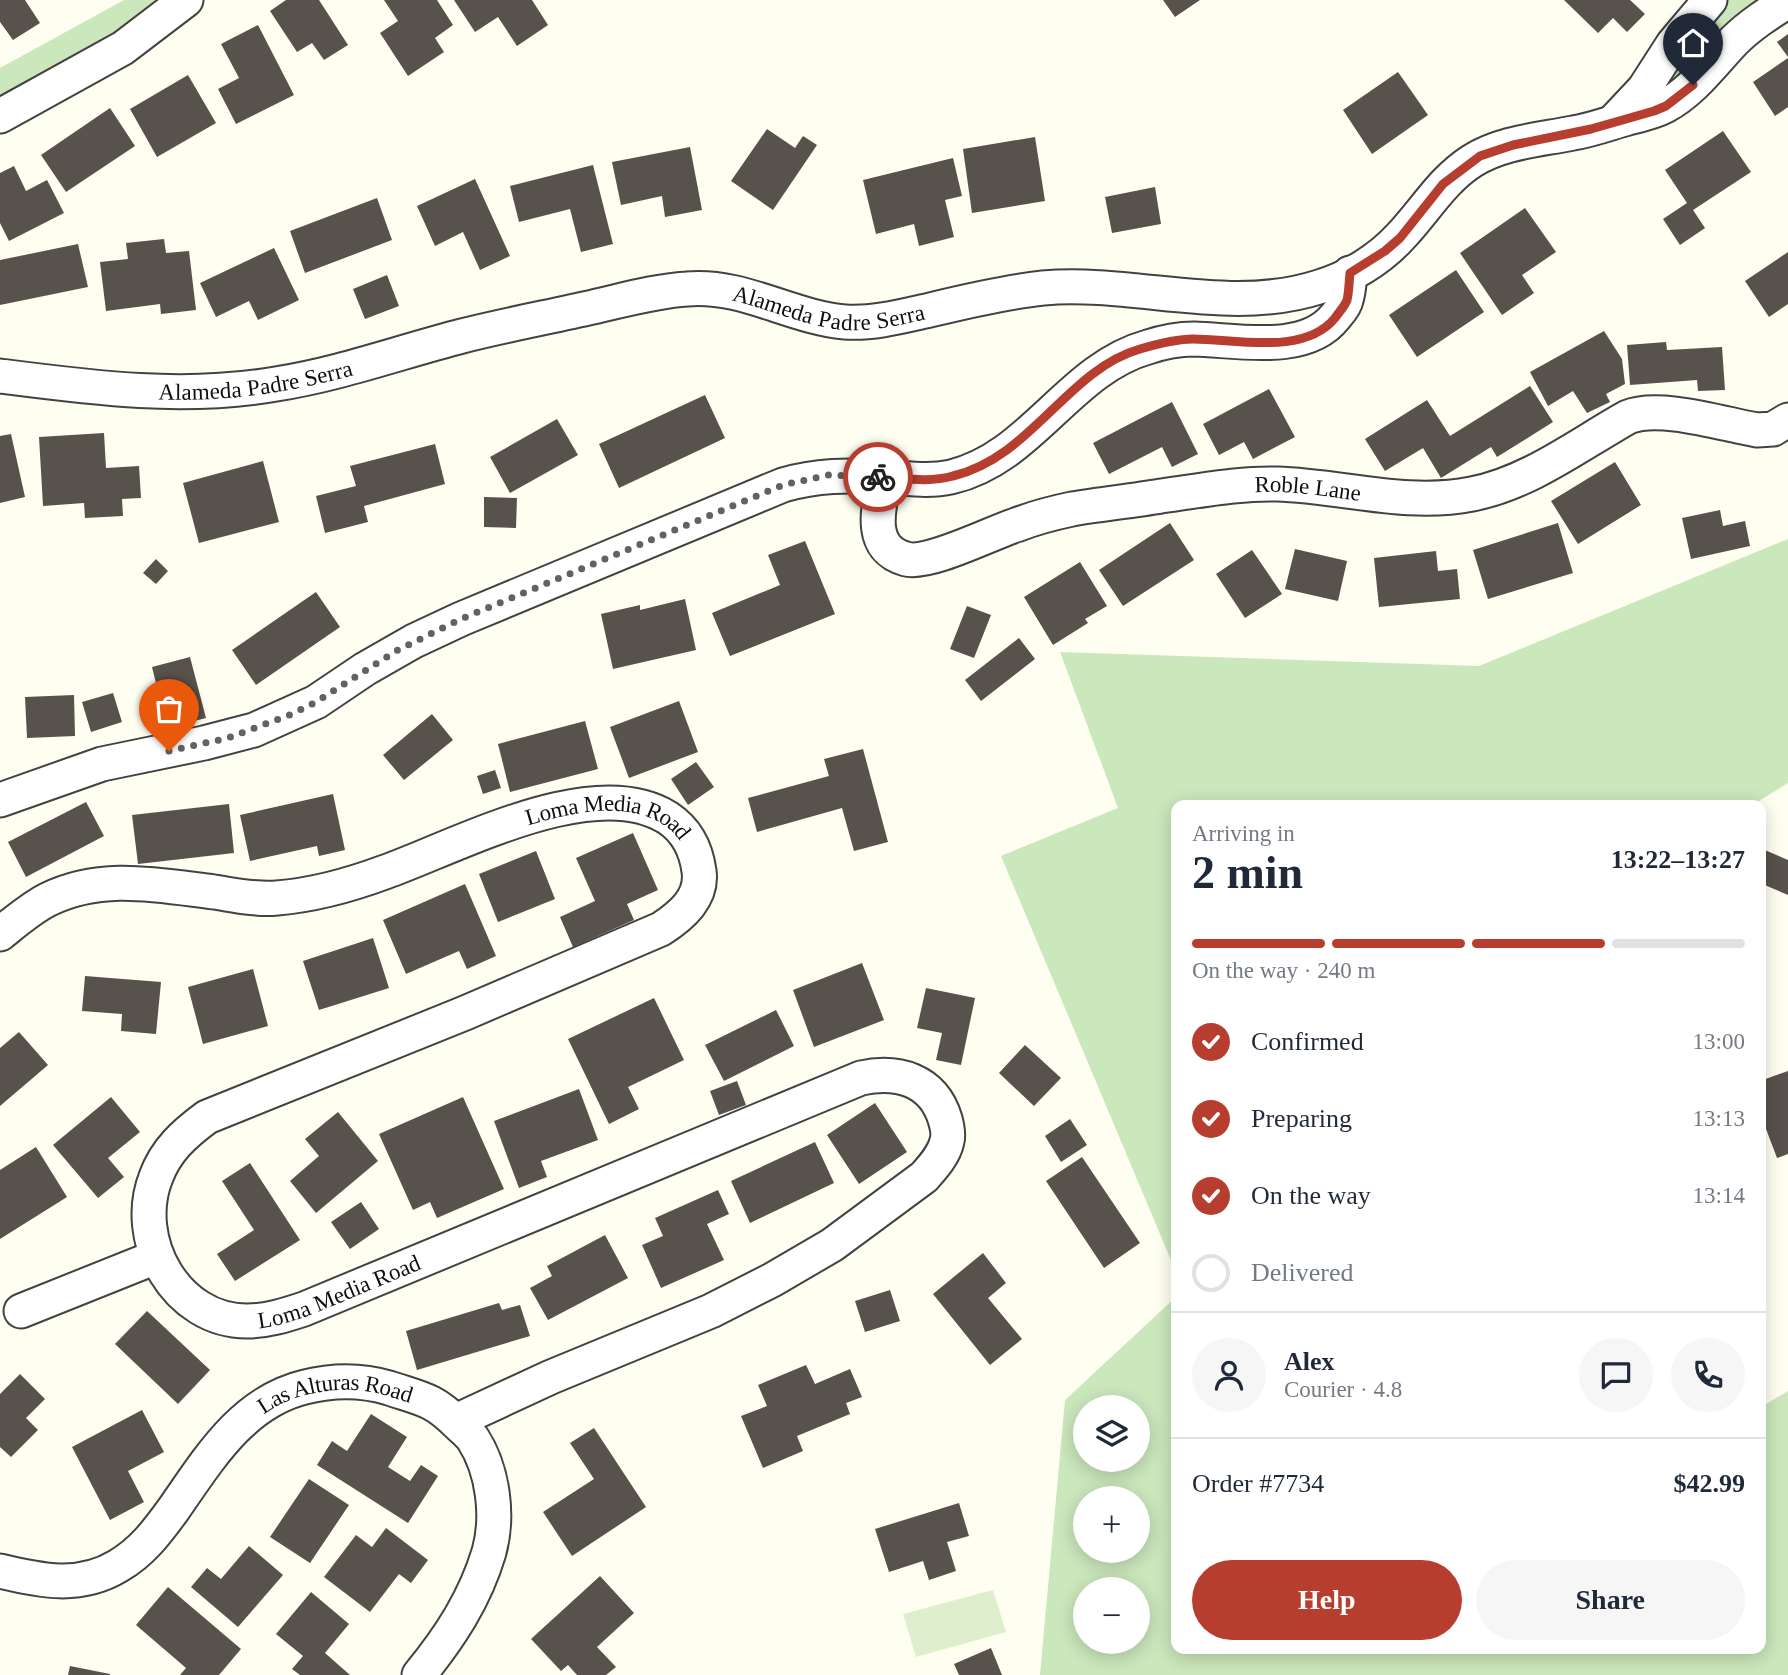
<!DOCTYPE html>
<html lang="en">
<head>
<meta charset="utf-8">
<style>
	body { margin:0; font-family:"Times New Roman",serif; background:#f6f6f7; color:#1f2937; height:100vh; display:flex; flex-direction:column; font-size:26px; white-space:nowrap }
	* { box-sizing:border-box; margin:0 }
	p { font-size:23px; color:#747a83 }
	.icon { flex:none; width:38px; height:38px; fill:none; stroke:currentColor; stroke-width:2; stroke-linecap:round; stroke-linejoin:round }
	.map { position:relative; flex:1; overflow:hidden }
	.panel { position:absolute; left:1171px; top:800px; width:595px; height:854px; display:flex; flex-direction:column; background:#fff; border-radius:14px; box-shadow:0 4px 18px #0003 }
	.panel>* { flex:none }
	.controls { position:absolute; left:1073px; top:1395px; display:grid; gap:14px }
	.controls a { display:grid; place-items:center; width:77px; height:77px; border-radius:50%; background:#fff; box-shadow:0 4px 18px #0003; font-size:35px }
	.pin { position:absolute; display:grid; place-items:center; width:60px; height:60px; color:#fff; margin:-72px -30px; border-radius:50% 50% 50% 0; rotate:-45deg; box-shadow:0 0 7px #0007 }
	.pin .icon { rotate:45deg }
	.courier { position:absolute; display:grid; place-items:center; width:70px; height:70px; margin:-35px; border:5px solid #b73e2e; border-radius:50%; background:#fff; color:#222; box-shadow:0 2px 9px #0007 }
	.head em { font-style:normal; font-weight:800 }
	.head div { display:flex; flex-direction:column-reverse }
	.head { display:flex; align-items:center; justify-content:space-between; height:119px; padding:0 21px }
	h1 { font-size:46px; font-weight:800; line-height:52px }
	.bar { display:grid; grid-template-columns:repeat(4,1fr); gap:10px 7px; align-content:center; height:84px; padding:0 21px }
	.bar i { height:9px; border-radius:5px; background:#e0e1e3 }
	.bar .selected { background:#b73e2e }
	.bar p { grid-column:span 4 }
	.line { display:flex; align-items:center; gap:18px; padding:0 21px; border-top:2px solid #e0e1e3 }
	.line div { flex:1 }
	.round { display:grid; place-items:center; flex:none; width:74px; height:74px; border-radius:37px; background:#f6f6f7 }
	ol { padding:0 21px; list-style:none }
	li { display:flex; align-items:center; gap:21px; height:77px }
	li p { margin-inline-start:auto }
	li .icon { padding:7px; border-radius:50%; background:#b73e2e; color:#fff; stroke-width:4 }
	li:last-child { color:#747a83 }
	li i { width:38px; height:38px; border:4px solid #e0e1e3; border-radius:50% }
	.primary-button { display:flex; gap:14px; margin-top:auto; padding:14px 21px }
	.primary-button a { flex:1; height:80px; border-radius:42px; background:#b73e2e; color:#fff; font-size:28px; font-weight:800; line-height:80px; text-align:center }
	.primary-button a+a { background:#f6f6f7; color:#1f2937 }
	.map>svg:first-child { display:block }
	.green { fill:#cbe7bc; fill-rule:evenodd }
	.pitch { fill:#deefcd }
	.building { fill:#57524b }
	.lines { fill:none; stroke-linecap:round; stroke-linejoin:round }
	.minor-casing { stroke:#424242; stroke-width:37 }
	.minor { stroke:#fff; stroke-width:33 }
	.done { stroke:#63635e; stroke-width:7; stroke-dasharray:0 12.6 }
	.route { stroke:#b73e2e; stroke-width:9 }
	.labels { text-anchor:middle; stroke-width:7; stroke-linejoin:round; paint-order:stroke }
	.street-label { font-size:23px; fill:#0f0f0f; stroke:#fff }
</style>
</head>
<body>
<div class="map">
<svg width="1788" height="1675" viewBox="0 0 1788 1675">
	<rect width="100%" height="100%" fill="#fefef1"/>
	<path class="green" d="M 124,0 L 162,0 L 128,27 L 0,97 L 0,68 Z
		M 1720,0 L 1757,0 L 1739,13 L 1736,25 L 1666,93 L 1659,81 Z
		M 1788,539 L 1788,783 L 1752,805 L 1176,805 L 1176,1272 L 1001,856 L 1118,808 L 1060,652 L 1479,666 Z
		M 1176,1297 L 1176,1648 L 1760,1648 L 1761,1407 L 1788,1391 L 1788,1675 L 1040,1675 L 1065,1400 ZM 1138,1407 L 1138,1460 L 1085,1460 L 1085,1407 ZM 1085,1498 L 1138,1498 L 1138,1550 L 1085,1550 ZM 1085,1589 L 1138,1589 L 1138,1642 L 1085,1642 Z"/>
	<path class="pitch" d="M 993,1590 L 1006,1632 L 916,1657 L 903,1614 Z"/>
	<path class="building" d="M 0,0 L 25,0 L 40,23 L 13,40 L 0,22 Z
		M 286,0 L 319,0 L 348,45 L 324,60 L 312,43 L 297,52 L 270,11 Z
		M 384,0 L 437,0 L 453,25 L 435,38 L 444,52 L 408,76 L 380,33 L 398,21 Z
		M 454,0 L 532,0 L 548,25 L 517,46 L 498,17 L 475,32 Z
		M 1163,0 L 1200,0 L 1175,17 Z
		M 1564,0 L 1630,0 L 1645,14 L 1627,32 L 1613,18 L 1598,33 Z
		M 258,25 L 294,95 L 236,124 L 218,89 L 239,78 L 221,44 Z
		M 1788,34 L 1788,57 L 1777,42 Z
		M 1788,58 L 1788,107 L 1775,116 L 1753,82 Z
		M 1398,72 L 1428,115 L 1372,154 L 1343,110 Z
		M 188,75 L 216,123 L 157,157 L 130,109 Z
		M 110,108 L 135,146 L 66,192 L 41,155 Z
		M 767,129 L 795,148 L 803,136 L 817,145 L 773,210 L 731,181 Z
		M 1723,131 L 1751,172 L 1693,210 L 1705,228 L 1680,245 L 1663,219 L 1687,203 L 1665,170 Z
		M 1035,137 L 1045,201 L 972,213 L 963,149 Z
		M 690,147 L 702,210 L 665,217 L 662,196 L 621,205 L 612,162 Z
		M 953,158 L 962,196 L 945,200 L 954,237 L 919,246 L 914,224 L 876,234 L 863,180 Z
		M 593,165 L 613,244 L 581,252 L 570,209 L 519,222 L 510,186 Z
		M 14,166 L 26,191 L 47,180 L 64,213 L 9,241 L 0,223 L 0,173 Z
		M 475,179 L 510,256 L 480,270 L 463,232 L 435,246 L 417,206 Z
		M 1155,187 L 1161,224 L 1112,233 L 1105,197 Z
		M 377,198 L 392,240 L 305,273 L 290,231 Z
		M 1525,208 L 1556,252 L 1522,275 L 1534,293 L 1502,315 L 1460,253 Z
		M 164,239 L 166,253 L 189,251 L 196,310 L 161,314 L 160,304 L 106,311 L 100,262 L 128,259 L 126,243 Z
		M 78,244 L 88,287 L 0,305 L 0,260 Z
		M 274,248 L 299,300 L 258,320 L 249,301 L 216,317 L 200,283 Z
		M 1788,252 L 1788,304 L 1769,317 L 1745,281 Z
		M 1456,270 L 1484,312 L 1417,357 L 1389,315 Z
		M 387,275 L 399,306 L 365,319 L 353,289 Z
		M 1604,331 L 1622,359 L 1625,384 L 1606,394 L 1610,402 L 1587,413 L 1573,391 L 1548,406 L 1530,372 Z
		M 1666,342 L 1667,350 L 1722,347 L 1725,390 L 1698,391 L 1697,380 L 1630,385 L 1627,345 Z
		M 1530,386 L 1553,422 L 1497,457 L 1491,447 L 1441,478 L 1423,448 L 1385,471 L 1365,439 L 1427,400 L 1450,436 Z
		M 1269,389 L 1295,437 L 1253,459 L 1244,442 L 1219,455 L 1203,424 Z
		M 705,395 L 725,438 L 619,488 L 599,444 Z
		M 1172,402 L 1198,454 L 1172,467 L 1162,447 L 1109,474 L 1093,443 Z
		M 557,419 L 578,455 L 510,493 L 490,457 Z
		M 104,433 L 106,468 L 139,466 L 141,498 L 122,499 L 123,516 L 85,518 L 84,503 L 43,506 L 39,437 Z
		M 11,434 L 25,497 L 0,503 L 0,436 Z
		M 435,444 L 445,484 L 364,506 L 368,522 L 325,533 L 316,496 L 356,486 L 350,466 Z
		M 263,461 L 279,522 L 199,543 L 183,483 Z
		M 1615,462 L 1641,505 L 1578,544 L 1551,501 Z
		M 484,497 L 517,498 L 516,528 L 484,527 Z
		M 1720,510 L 1723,526 L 1745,521 L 1750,546 L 1691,559 L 1682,518 Z
		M 1170,523 L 1194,560 L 1123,606 L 1099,570 Z
		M 1558,523 L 1573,573 L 1488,599 L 1473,550 Z
		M 805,541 L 835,614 L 730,656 L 712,613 L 780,585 L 768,555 Z
		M 1295,549 L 1347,561 L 1338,601 L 1285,589 Z
		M 1252,550 L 1282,594 L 1245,618 L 1216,574 Z
		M 1436,551 L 1438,571 L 1457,569 L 1460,599 L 1379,607 L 1374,558 Z
		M 156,559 L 168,571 L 156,584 L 143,573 Z
		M 1080,562 L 1107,606 L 1085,619 L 1088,623 L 1053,645 L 1024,597 Z
		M 316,592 L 340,627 L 256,685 L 232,650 Z
		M 685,599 L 696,650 L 613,669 L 601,614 L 640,605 L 640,610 Z
		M 967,606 L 991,615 L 974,658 L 950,649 Z
		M 1019,638 L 1035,659 L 981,701 L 965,680 Z
		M 190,657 L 206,718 L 167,728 L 152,667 Z
		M 113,693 L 122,722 L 91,732 L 82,702 Z
		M 74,695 L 75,736 L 27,738 L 25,697 Z
		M 679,701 L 698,752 L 629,778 L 610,727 Z
		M 432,714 L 453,740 L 404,780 L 383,755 Z
		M 585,721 L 598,769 L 510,792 L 498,744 Z
		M 863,749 L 888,842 L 854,851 L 842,808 L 757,832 L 748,798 L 829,776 L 824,759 Z
		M 696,762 L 714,787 L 688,805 L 671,779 Z
		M 495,770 L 501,788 L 483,794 L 477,776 Z
		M 333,794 L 345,850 L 319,856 L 317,846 L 250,861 L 240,815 Z
		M 86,802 L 104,836 L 26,877 L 8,842 Z
		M 229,804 L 234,853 L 138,864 L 132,815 Z
		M 633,833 L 658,890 L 627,904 L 634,920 L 573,947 L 560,917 L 595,901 L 576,858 Z
		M 1760,848 L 1788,860 L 1788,895 L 1760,883 Z
		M 536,851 L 555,899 L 498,922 L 479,874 Z
		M 465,884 L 496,956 L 467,969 L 459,951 L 406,974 L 383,920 Z
		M 373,938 L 389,988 L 319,1010 L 303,961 Z
		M 862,963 L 884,1020 L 814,1047 L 793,990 Z
		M 253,969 L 268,1026 L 203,1044 L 188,987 Z
		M 85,976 L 161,982 L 156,1034 L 121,1031 L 122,1014 L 82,1011 Z
		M 926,988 L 975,998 L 961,1065 L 936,1060 L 942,1033 L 917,1028 Z
		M 654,998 L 684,1060 L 628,1087 L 639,1109 L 609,1124 L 568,1039 Z
		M 776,1010 L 794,1046 L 724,1081 L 705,1045 Z
		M 19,1032 L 48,1065 L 0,1106 L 0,1048 Z
		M 1025,1045 L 1061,1078 L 1034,1106 L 999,1073 Z
		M 1788,1071 L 1788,1154 L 1777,1158 L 1760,1113 L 1760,1081 Z
		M 737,1081 L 746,1105 L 719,1115 L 710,1091 Z
		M 579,1089 L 598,1140 L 541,1161 L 547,1177 L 519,1188 L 494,1121 Z
		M 111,1097 L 140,1132 L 108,1158 L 124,1177 L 98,1198 L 53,1145 Z
		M 463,1097 L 504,1189 L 437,1218 L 430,1202 L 413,1210 L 379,1134 Z
		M 875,1103 L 907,1152 L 859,1184 L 827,1135 Z
		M 338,1112 L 378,1161 L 316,1213 L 290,1181 L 319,1156 L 305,1139 Z
		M 1070,1119 L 1087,1145 L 1061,1162 L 1045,1136 Z
		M 815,1142 L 834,1183 L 750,1223 L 731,1181 Z
		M 36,1147 L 67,1197 L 0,1239 L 0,1170 Z
		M 1082,1157 L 1140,1243 L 1104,1268 L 1046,1181 Z
		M 250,1163 L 300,1240 L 235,1281 L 217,1254 L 254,1230 L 222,1181 Z
		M 718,1190 L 729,1214 L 707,1224 L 724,1260 L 661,1288 L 642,1245 L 663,1236 L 655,1218 Z
		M 361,1202 L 379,1229 L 350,1249 L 331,1222 Z
		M 605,1235 L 628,1278 L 548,1320 L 530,1288 L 552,1276 L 547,1266 Z
		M 983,1253 L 1006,1283 L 988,1298 L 1022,1339 L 990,1365 L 933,1294 Z
		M 890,1290 L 900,1321 L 865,1332 L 855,1301 Z
		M 499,1303 L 502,1310 L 520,1305 L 530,1336 L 417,1370 L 406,1331 Z
		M 147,1311 L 210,1370 L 178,1404 L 115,1344 Z
		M 806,1365 L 815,1384 L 850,1369 L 862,1397 L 846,1403 L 850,1414 L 797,1436 L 803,1451 L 763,1468 L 741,1416 L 767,1406 L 758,1385 Z
		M 20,1374 L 45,1399 L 26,1418 L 38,1430 L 11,1457 L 0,1447 L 0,1394 Z
		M 142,1410 L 164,1452 L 128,1471 L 144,1502 L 110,1520 L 72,1447 Z
		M 371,1414 L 407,1437 L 388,1467 L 410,1481 L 421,1465 L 438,1476 L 408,1523 L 317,1465 L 332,1441 L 347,1451 Z
		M 594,1428 L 646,1507 L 572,1556 L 543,1512 L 594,1479 L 570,1443 Z
		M 309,1479 L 349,1505 L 310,1563 L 270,1537 Z
		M 959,1503 L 969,1536 L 947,1542 L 956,1571 L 929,1580 L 923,1561 L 889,1572 L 875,1529 Z
		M 386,1528 L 428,1560 L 411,1583 L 399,1574 L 370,1612 L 324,1577 L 356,1535 L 372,1547 Z
		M 249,1546 L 283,1575 L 238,1627 L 191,1587 L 207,1568 L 221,1579 Z
		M 600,1576 L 634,1613 L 597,1647 L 616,1667 L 606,1675 L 577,1675 L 568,1665 L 561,1671 L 531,1639 Z
		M 168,1587 L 241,1649 L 219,1675 L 180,1675 L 186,1668 L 136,1625 Z
		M 311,1592 L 349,1624 L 325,1653 L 350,1675 L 300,1675 L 292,1669 L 303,1656 L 276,1634 Z
		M 991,1648 L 1002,1675 L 959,1675 L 954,1664 Z
		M 70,1666 L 110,1674 L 110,1675 L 68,1675 Z"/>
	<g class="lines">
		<g class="minor-casing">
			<g id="minor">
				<path d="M 0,116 L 123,48 L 186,0"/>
				<path d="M 1613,122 L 1644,89 L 1673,44 L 1710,0"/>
				<path id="s1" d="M 0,376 C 93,388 183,400 276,384 C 340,374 400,352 462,336 C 505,325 549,317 593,307 C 624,300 655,291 687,289 C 743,284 790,317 845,322 C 873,324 903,316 930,310 C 967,301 1005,292 1043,288 C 1135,280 1229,316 1319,287 C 1349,278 1379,260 1400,237 C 1425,211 1441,181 1472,161 C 1502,142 1539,140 1573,133 C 1592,130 1610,123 1628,118 C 1641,115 1654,112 1665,106 C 1693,91 1712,64 1734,41 C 1750,25 1769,13 1788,1"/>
				<path id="s2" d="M 885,477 C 879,505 866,548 906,559 C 929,565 991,533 1016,525 C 1034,518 1053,513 1072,509 C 1101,504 1132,501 1161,496 C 1199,491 1238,483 1277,484 C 1343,486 1406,507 1472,494 C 1529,483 1578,445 1628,417 C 1659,404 1723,424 1757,430 L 1773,429 L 1788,420"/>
				<path d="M 0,800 L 102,764 L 204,743 L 254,730 L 316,702 L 365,669 L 414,641 L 461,619 L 783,485 C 817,475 848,475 883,477 C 906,478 928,482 951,477 C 1032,458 1069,369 1148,347 C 1163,342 1179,339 1194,339 C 1237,340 1305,355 1335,317 C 1339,312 1345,306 1346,300 C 1349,291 1349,282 1350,273"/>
				<path id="s3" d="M 0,934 C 15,922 30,909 47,900 C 101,873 157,885 214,892 C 234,895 256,900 277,898 C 314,895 350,885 385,872 C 458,846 595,771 668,818 C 686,830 696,849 699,871 C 703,898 681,916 661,929 L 465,1013 L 207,1117 C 184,1134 166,1150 156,1177 C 131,1240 176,1321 247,1321 C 267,1321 286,1315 304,1309 L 861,1078 C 898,1070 933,1080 945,1119 C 947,1126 949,1134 947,1141 C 944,1155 933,1167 924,1177 L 832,1245 L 772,1280 L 711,1311 L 551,1377 L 456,1421"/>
				<path d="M 21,1311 L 156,1257"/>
				<path id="s4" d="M 0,1571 C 41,1581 80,1589 118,1566 C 142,1552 157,1532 173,1510 C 208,1460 242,1402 305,1387 C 333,1380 362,1380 389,1388 C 422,1399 433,1399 458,1424 C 463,1429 469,1433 473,1439 C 493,1470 499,1516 489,1552 C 475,1599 450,1637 419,1675"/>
			</g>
		</g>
		<use href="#minor" class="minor"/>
	</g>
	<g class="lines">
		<path class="done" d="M 169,751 L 228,738 L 292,714 L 316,702 L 398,650 L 461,619 L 783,485 L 828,475 L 878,477"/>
		<path class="route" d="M 878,477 C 903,478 928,483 953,476 C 1032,457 1067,370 1140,349 C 1157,344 1175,339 1193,339 C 1236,339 1304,356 1335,318 C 1339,312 1345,306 1347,300 C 1349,292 1349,282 1350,273 L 1385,251 L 1400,238 L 1443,184 L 1480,156 L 1513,145 L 1591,129 L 1654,111 L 1666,106 L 1693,85"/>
	</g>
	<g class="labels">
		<g class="street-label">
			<text dy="8" stroke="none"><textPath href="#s1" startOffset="844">Alameda Padre Serra</textPath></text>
			<text dy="8" stroke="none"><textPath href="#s1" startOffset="257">Alameda Padre Serra</textPath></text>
			<text dy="8" stroke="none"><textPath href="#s2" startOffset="508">Roble Lane</textPath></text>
			<text dy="8" stroke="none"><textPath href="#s3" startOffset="640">Loma Media Road</textPath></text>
			<text dy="8" stroke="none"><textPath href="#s3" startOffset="1704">Loma Media Road</textPath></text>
			<text dy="8" stroke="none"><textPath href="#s4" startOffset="415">Las Alturas Road</textPath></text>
		</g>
	</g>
</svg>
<div class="controls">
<a><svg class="icon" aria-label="layers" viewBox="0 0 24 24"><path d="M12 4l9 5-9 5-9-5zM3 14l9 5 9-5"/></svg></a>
<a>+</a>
<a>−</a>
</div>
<div class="pin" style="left:169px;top:751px;background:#ea580c"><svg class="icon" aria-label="bag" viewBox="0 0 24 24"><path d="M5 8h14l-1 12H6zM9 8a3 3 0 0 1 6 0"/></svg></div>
<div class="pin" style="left:1693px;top:85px;background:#1f2937"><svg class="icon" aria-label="home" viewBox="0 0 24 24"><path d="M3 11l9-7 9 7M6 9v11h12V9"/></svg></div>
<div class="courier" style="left:878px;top:477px"><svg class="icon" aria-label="bike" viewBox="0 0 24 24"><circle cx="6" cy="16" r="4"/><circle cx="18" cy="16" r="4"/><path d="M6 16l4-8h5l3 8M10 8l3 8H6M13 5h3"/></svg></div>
<section class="panel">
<div class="head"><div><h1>2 min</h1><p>Arriving in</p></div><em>13:22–13:27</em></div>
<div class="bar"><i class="selected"></i><i class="selected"></i><i class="selected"></i><i></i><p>On the way · 240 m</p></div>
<ol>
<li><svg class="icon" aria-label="check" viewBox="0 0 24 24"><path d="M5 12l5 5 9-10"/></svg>Confirmed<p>13:00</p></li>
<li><svg class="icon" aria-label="check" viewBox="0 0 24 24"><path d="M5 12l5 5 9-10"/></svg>Preparing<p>13:13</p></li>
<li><svg class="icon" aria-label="check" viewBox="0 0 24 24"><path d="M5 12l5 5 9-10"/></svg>On the way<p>13:14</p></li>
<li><i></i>Delivered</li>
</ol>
<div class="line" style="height:126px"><a class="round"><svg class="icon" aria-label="person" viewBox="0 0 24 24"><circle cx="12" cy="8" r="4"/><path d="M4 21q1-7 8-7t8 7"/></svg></a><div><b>Alex</b><p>Courier · 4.8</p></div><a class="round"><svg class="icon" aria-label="chat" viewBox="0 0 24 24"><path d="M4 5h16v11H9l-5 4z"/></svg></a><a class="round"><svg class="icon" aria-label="phone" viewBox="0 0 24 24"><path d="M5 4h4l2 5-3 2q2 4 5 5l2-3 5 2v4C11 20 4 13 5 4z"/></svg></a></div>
<div class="line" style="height:91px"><div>Order #7734</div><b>$42.99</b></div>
<div class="primary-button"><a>Help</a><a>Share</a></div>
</section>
</div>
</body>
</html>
